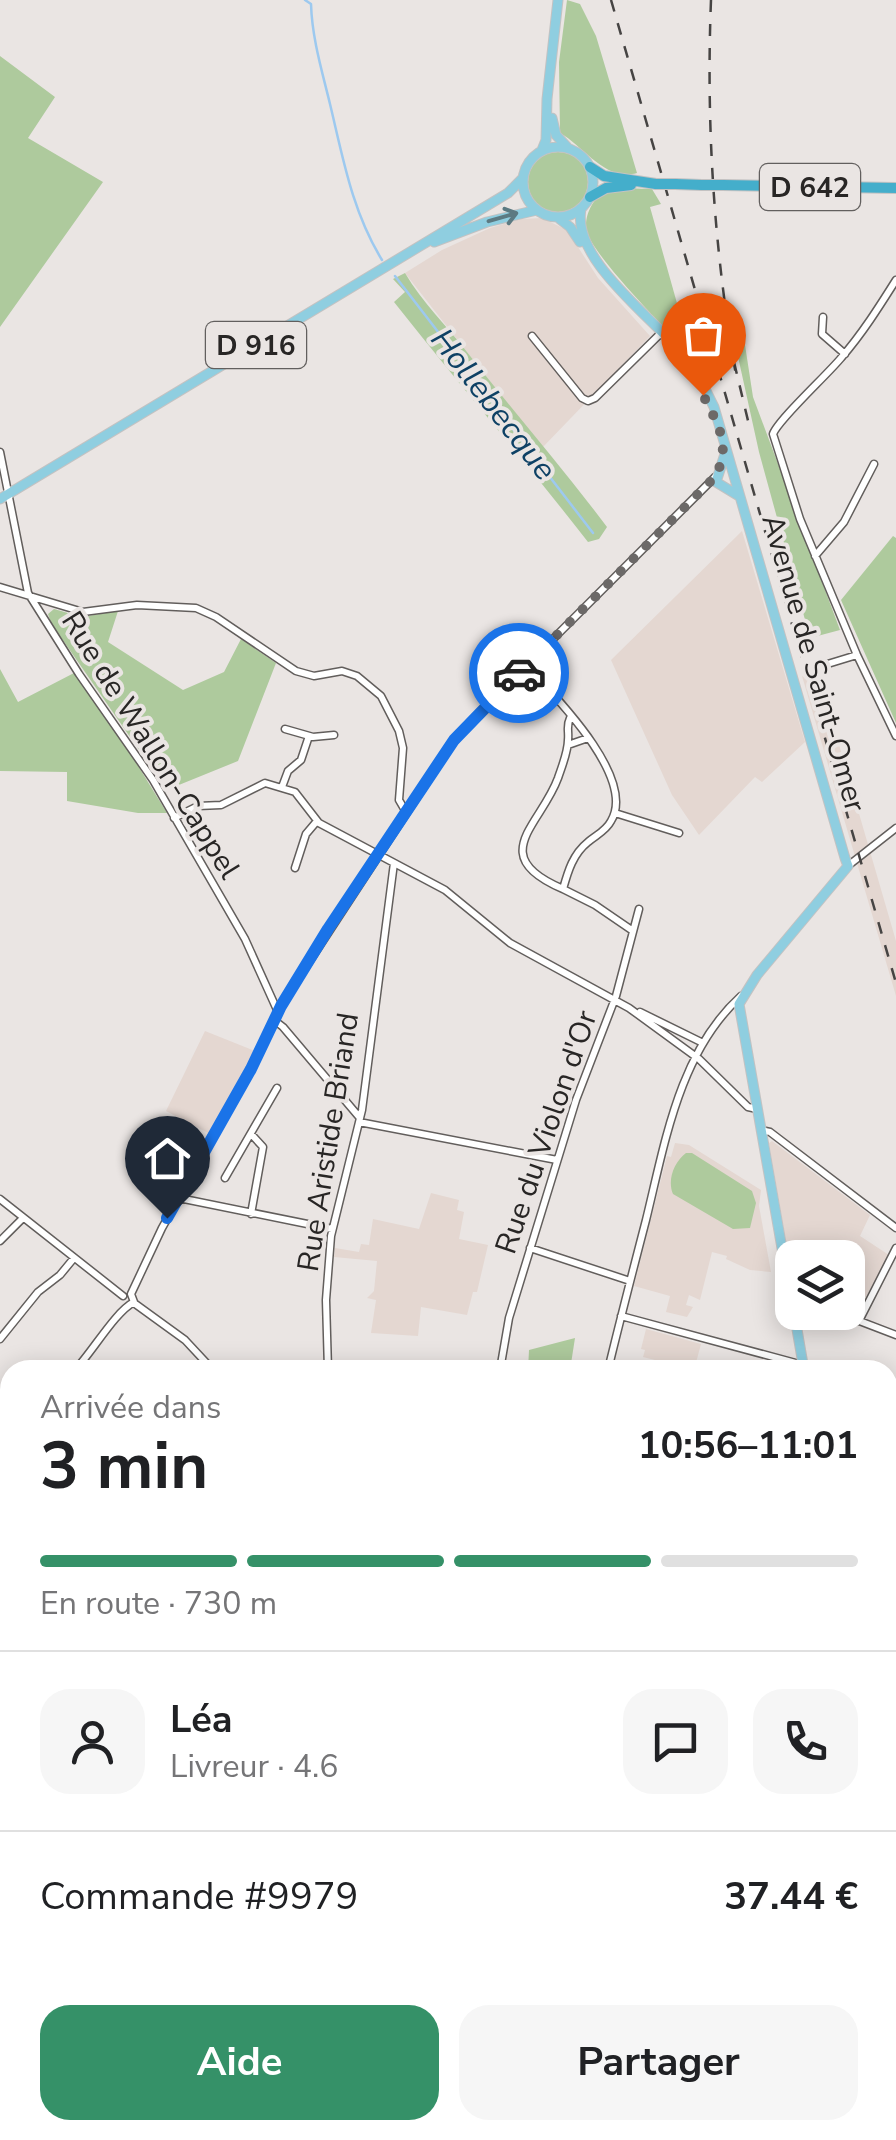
<!DOCTYPE html>
<html lang="fr">
<head>
<meta charset="utf-8">
<style>
	body { margin:0; font-family:"Nunito Sans",sans-serif; background:#f6f6f6; color:#202124; height:100vh; display:flex; flex-direction:column; font-size:38px; white-space:nowrap }
	* { box-sizing:border-box; margin:0 }
	p { font-size:32px; color:#757577 }
	.icon { flex:none; width:55px; height:55px; fill:none; stroke:currentColor; stroke-width:2; stroke-linecap:round; stroke-linejoin:round }
	.map { position:relative; flex:1; overflow:hidden }
	.drawer { position:absolute; left:0px; top:1360px; width:898px; height:780px; display:flex; flex-direction:column; background:#fff; border-radius:30px 30px 0 0; box-shadow:0 5px 25px #0003 }
	.drawer>* { flex:none }
	.tools { position:absolute; left:775px; top:1240px; display:grid; gap:20px }
	.tools a { display:grid; place-items:center; width:90px; height:90px; border-radius:20px; background:#fff; box-shadow:0 5px 25px #0003; font-size:50px }
	.pin { position:absolute; display:grid; place-items:center; width:85px; height:85px; color:#fff; margin:-102px -42px; border-radius:50% 50% 50% 0; rotate:-45deg; box-shadow:0 0 10px #0007 }
	.pin .icon { rotate:45deg }
	.courier { position:absolute; display:grid; place-items:center; width:100px; height:100px; margin:-50px; border:8px solid #1a73e8; border-radius:50%; background:#fff; color:#222; box-shadow:0 2px 12px #0007 }
	.headline em { font-style:normal; font-weight:700 }
	.headline div { display:flex; flex-direction:column-reverse }
	.headline { display:flex; align-items:center; justify-content:space-between; height:170px; padding:0 40px }
	h1 { font-size:65px; font-weight:700; line-height:75px }
	.bar { display:grid; grid-template-columns:repeat(4,1fr); gap:15px 10px; align-content:center; height:120px; padding:0 40px }
	.bar i { height:12px; border-radius:8px; background:#e0e0e0 }
	.bar .selected { background:#359168 }
	.bar p { grid-column:span 4 }
	.line { display:flex; align-items:center; gap:25px; padding:0 40px; border-top:2px solid #e0e0e0 }
	.line div { flex:1 }
	.round { display:grid; place-items:center; flex:none; width:105px; height:105px; border-radius:30px; background:#f6f6f6 }
	.action { display:flex; gap:20px; margin-top:auto; padding:20px 40px }
	.action a { flex:1; height:115px; border-radius:30px; background:#359168; color:#fff; font-size:40px; font-weight:700; line-height:115px; text-align:center }
	.action a+a { background:#f6f6f6; color:#202124 }
	.map>svg:first-child { display:block }
	.built { fill:#e4d7d1 }
	.industrial { fill:#efd7cd }
	.green { fill:#aeca9d }
	.lines { fill:none; stroke-linecap:round; stroke-linejoin:round }
	.stream { stroke:#9dc9ef; stroke-width:2.5 }
	.minor-casing { stroke:#625e5c; stroke-width:9 }
	.major-casing { stroke:#c3c2c2; stroke-width:11 }
	.highway-casing { stroke:#c3c2c2; stroke-width:12 }
	.minor { stroke:#fff; stroke-width:6 }
	.major { stroke:#8fcee0; stroke-width:9 }
	.highway { stroke:#44aecb; stroke-width:10 }
	.rail { stroke:#464443; stroke-width:2.5; stroke-dasharray:12 12; stroke-linecap:butt }
	.highway-bridge-casing { stroke:#c3c2c2; stroke-width:12; stroke-linecap:butt }
	.highway-bridge { stroke:#44aecb; stroke-width:10 }
	.oneway { stroke:#5c7a82 }
	.done { stroke:#6c6968; stroke-width:10; stroke-dasharray:0 18 }
	.route { stroke:#1a73e8; stroke-width:12 }
	.labels { text-anchor:middle; stroke-width:8; stroke-linejoin:round; paint-order:stroke }
	.shield { fill:#eae5e3; stroke:#625f5e; stroke-width:2.5 }
	.shield-label { font-size:28px; font-weight:bold; fill:#282625 }
	.street-label { font-size:30px; fill:#282625; stroke:#eae5e3 }
	.water-label { font-size:32px; font-style:italic; fill:#0e4165; stroke:#eae5e3 }
</style>
</head>
<body>
<div class="map">
<svg width="896" height="2140" viewBox="0 0 896 2140">
	<rect width="100%" height="100%" fill="#eae5e3"/>
	<path class="built" d="M 542,218 L 567,230 L 598,278 L 650,336 L 542,448 L 405,273 L 442,250 L 490,228 L 521,219 Z
		M 742,531 L 805,742 L 762,782 L 755,777 L 699,835 L 672,795 L 611,660 Z
		M 802,676 L 822,686 L 896,941 L 896,996 Z
		M 205,1031 L 255,1051 L 210,1134 L 166,1111 Z
		M 772,1141 L 870,1215 L 860,1236 L 889,1255 L 866,1297 L 848,1290 L 848,1258 L 792,1258 L 792,1274 L 769,1143 Z
		M 675,1143 L 689,1145 L 761,1190 L 759,1206 L 771,1272 L 750,1270 L 726,1259 L 727,1256 L 712,1252 L 700,1300 L 689,1295 L 686,1305 L 693,1307 L 687,1317 L 666,1312 L 670,1296 L 634,1286 L 667,1156 L 671,1157 Z
		M 431,1193 L 459,1200 L 457,1210 L 464,1212 L 459,1239 L 488,1245 L 477,1292 L 473,1292 L 467,1315 L 421,1307 L 418,1336 L 371,1333 L 376,1300 L 367,1298 L 374,1291 L 377,1261 L 334,1257 L 335,1248 L 359,1252 L 361,1244 L 369,1245 L 373,1219 L 419,1229 Z
		M 646,1329 L 701,1344 L 694,1370 L 643,1357 L 645,1350 L 641,1349 Z
		M 317,2130 L 438,2130 L 436,2140 L 316,2140 Z"/>
	<path class="industrial" d="M 621,2130 L 862,2130 L 858,2140 L 620,2140 Z"/>
	<path class="green" d="M 567,0 L 580,4 L 596,36 L 637,173 C 605,182 585,147 560,133 L 559,62 Z
		M 0,56 L 55,97 L 28,138 L 103,182 L 0,327 Z
		M528 182a30 30 0 1 1 60 0a30 30 0 1 1-60 0Z
		M 652,189 L 661,204 L 650,207 L 689,346 L 684,347 C 664,328 593,255 587,232 C 583,219 592,198 605,192 C 618,187 637,189 652,189 Z
		M 405,273 C 422,302 447,326 467,352 C 513,411 562,467 607,527 L 599,539 L 588,542 C 525,461 458,383 394,302 L 405,292 L 393,279 Z
		M 743,332 L 753,397 L 840,630 L 810,638 L 759,452 L 733,334 Z
		M 893,536 L 896,538 L 896,723 L 841,600 Z
		M 54,609 L 82,617 L 118,611 L 108,642 L 183,690 L 224,672 L 241,639 L 276,663 L 238,761 L 169,789 L 164,786 L 51,623 L 48,614 Z
		M 0,669 L 18,702 L 74,673 L 132,756 L 167,813 L 138,813 L 67,801 L 67,772 L 0,771 Z
		M 686,1153 L 692,1153 L 752,1191 L 756,1203 L 750,1228 L 733,1229 L 673,1194 C 667,1180 674,1162 686,1153 Z
		M 575,1338 L 570,1370 L 528,1370 L 529,1350 Z
		M 10,1632 L 10,1762 L 0,1762 L 0,1635 Z"/>
	<g class="lines">
		<path class="stream" d="M 305,0 L 311,4 C 312,38 322,71 330,104 C 343,158 352,211 382,260
			M 395,276 L 593,533"/>
		<g class="minor-casing">
			<path id="minor" d="M 896,280 C 879,307 862,334 841,358 C 827,375 778,420 773,434 L 800,519 L 857,655 L 896,736
				M 823,317 L 822,334 L 845,354
				M 532,336 L 582,398 L 588,401 L 595,398 L 662,332
				M 0,452 L 28,593 L 79,674 L 153,780 L 245,939 L 278,1012
				M 815,556 L 844,522 L 874,464
				M 0,587 L 83,612 L 137,605 L 196,608 L 216,617 L 296,671 L 314,676 L 342,671 L 357,676 L 381,696 L 399,731 L 403,748 L 399,800 L 406,812
				M 526,665 C 555,696 637,778 611,821 C 606,831 596,835 588,842 C 573,854 568,871 563,889 L 595,905 L 633,931
				M 821,666 L 857,655
				M 285,729 L 313,737 L 334,735
				M 568,745 L 588,738
				M 282,787 L 288,771 L 301,760 L 309,736
				M 615,813 L 679,833
				M 174,818 L 198,806 L 221,805 L 265,783 L 295,792 L 319,823 L 445,890 L 510,943 L 629,1008 L 699,1059 L 748,1107 L 757,1109
				M 849,865 L 896,828
				M 295,868 L 306,834 L 317,821
				M 563,889 C 485,856 541,825 558,778 C 562,766 568,752 568,740 C 569,731 566,726 570,718
				M 640,1012 L 703,1043
				M 274,1020 L 283,1027 L 360,1118
				M 359,1122 L 557,1160
				M 761,1130 L 770,1132 L 896,1228
				M 251,1134 L 263,1147 L 251,1214
				M 225,1178 L 277,1088
				M 179,1198 L 332,1229
				M 0,1199 L 123,1296
				M 0,1241 L 23,1218
				M 530,1248 L 630,1281
				M 134,1303 L 185,1340 L 213,1370
				M 836,1312 L 896,1335
				M 621,1316 L 803,1365
				M 859,1321 L 896,1248
				M 0,1339 L 38,1292 L 60,1275 L 74,1258
				M 75,1370 C 93,1351 115,1312 134,1302 L 131,1294 L 162,1228 L 251,1069 L 283,1002 L 451,745 L 475,717 L 715,477
				M 328,1370 L 326,1300 L 331,1236 L 362,1110 L 394,863
				M 500,1370 L 509,1318 L 576,1100 L 616,996 L 639,909
				M 608,1370 C 620,1320 633,1270 646,1220 C 665,1143 679,1052 741,996
				M 888,1409 L 896,1412
				M 896,1455 L 896,1453
				M 0,1473 L 10,1456
				M 888,1478 L 894,1460
				M 0,1572 L 10,1570
				M 888,1604 L 896,1607
				M 0,1631 L 10,1628
				M 888,1760 L 896,1765
				M 888,1789 L 896,1793
				M 888,1936 L 896,1940
				M 0,2033 L 10,2034
				M 888,2039 L 896,2018
				M 888,2120 L 896,2123
				M 181,2139 L 182,2130
				M 255,2140 L 256,2130
				M 310,2140 L 311,2130
				M 615,2140 L 616,2130"/>
		</g>
		<g class="major-casing">
			<path id="major" d="M 552,118 L 556,135 L 567,147
				M523 182a35 35 0 1 1 70 0a35 35 0 1 1-70 0Z
				M 542,150 L 546,140 L 547,99 L 558,0
				M 581,209 C 572,258 647,313 676,347 C 691,365 704,385 714,407 L 845,858
				M 557,217 L 570,227 L 580,242
				M 434,242 L 487,222 L 537,210
				M 725,454 L 716,482 L 739,496
				M 0,499 L 508,193 L 523,178
				M 792,1305 L 739,1004 L 757,975 L 848,866 L 845,858
				M 794,1312 L 804,1370
				M 888,1457 L 896,1461
				M 0,1771 L 10,1770"/>
		</g>
		<g class="highway-casing">
			<path id="highway" d="M 590,167 L 604,176 L 656,184
				M 675,184 L 702,185
				M 723,185 L 896,188
				M 590,197 L 606,188 L 631,185"/>
		</g>
		<use href="#minor" class="minor"/>
		<use href="#major" class="major"/>
		<use href="#highway" class="highway"/>
		<path class="rail" d="M 611,0 L 896,983
			M 711,0 C 706,125 714,251 736,375
			M 734,362 L 750,429"/>
		<g class="highway-bridge-casing">
			<path id="highway-bridge" d="M 656,184 L 675,184
				M 702,185 L 723,185"/>
		</g>
		<use href="#highway-bridge" class="highway-bridge"/>
	</g>
	<defs><path id="oneway-shaft" d="M-6 0H5M1.5-3L5.5 0L1.5 3" fill="none" stroke-width="1.6" stroke-linecap="round" stroke-linejoin="round" transform="scale(2.5)"/></defs>
	<use class="oneway" href="#oneway-shaft" transform="translate(503 217) rotate(-16)"/>
	<g class="lines">
		<path class="done" d="M 519,673 L 715,477 C 732,445 718,425 703,395"/>
		<path class="route" d="M 167,1218 L 251,1069 L 281,1006 L 328,929 L 454,740 L 519,673"/>
	</g>
	<g class="labels">
		<g class="shield">
			<rect x="760" y="164" width="100" height="46" rx="8"/>
			<rect x="206" y="322" width="100" height="46" rx="8"/>
		</g>
		<g class="shield-label">
			<text x="810" y="197">D 642</text>
			<text x="256" y="355">D 916</text>
		</g>
		<g class="street-label">
			<text transform="translate(814 663) rotate(74)" y="10">Avenue de Saint-Omer</text>
			<text transform="translate(151 745) rotate(58)" y="10">Rue de Wallon-Cappel</text>
			<text transform="translate(546 1132) rotate(-71)" y="10">Rue du Violon d'Or</text>
			<text transform="translate(328 1142) rotate(-81)" y="10">Rue Aristide Briand</text>
		</g>
		<g class="water-label">
			<text transform="translate(494 404) rotate(52)" y="11">Hollebecque</text>
		</g>
	</g>
</svg>
<div class="tools">
<a><svg class="icon" aria-label="layers" viewBox="0 0 24 24"><path d="M12 4l9 5-9 5-9-5zM3 14l9 5 9-5"/></svg></a>
</div>
<div class="pin" style="left:703px;top:395px;background:#ea580c"><svg class="icon" aria-label="bag" viewBox="0 0 24 24"><path d="M5 8h14l-1 12H6zM9 8a3 3 0 0 1 6 0"/></svg></div>
<div class="pin" style="left:167px;top:1218px;background:#1f2937"><svg class="icon" aria-label="home" viewBox="0 0 24 24"><path d="M3 11l9-7 9 7M6 9v11h12V9"/></svg></div>
<div class="courier" style="left:519px;top:673px"><svg class="icon" aria-label="car" viewBox="0 0 24 24"><path d="M5 17H2v-5l4-1 3-4h7l3 4 3 1v5h-3M9 17h6M6 11h13"/><circle cx="7" cy="17" r="2"/><circle cx="17" cy="17" r="2"/></svg></div>
<section class="drawer">
<div class="headline"><div><h1>3 min</h1><p>Arrivée dans</p></div><em>10:56–11:01</em></div>
<div class="bar"><i class="selected"></i><i class="selected"></i><i class="selected"></i><i></i><p>En route · 730 m</p></div>
<div class="line" style="height:180px"><a class="round"><svg class="icon" aria-label="person" viewBox="0 0 24 24"><circle cx="12" cy="8" r="4"/><path d="M4 21q1-7 8-7t8 7"/></svg></a><div><b>Léa</b><p>Livreur · 4.6</p></div><a class="round"><svg class="icon" aria-label="chat" viewBox="0 0 24 24"><path d="M4 5h16v11H9l-5 4z"/></svg></a><a class="round"><svg class="icon" aria-label="phone" viewBox="0 0 24 24"><path d="M5 4h4l2 5-3 2q2 4 5 5l2-3 5 2v4C11 20 4 13 5 4z"/></svg></a></div>
<div class="line" style="height:130px"><div>Commande #9979</div><b>37.44 €</b></div>
<div class="action"><a>Aide</a><a>Partager</a></div>
</section>
</div>
</body>
</html>
